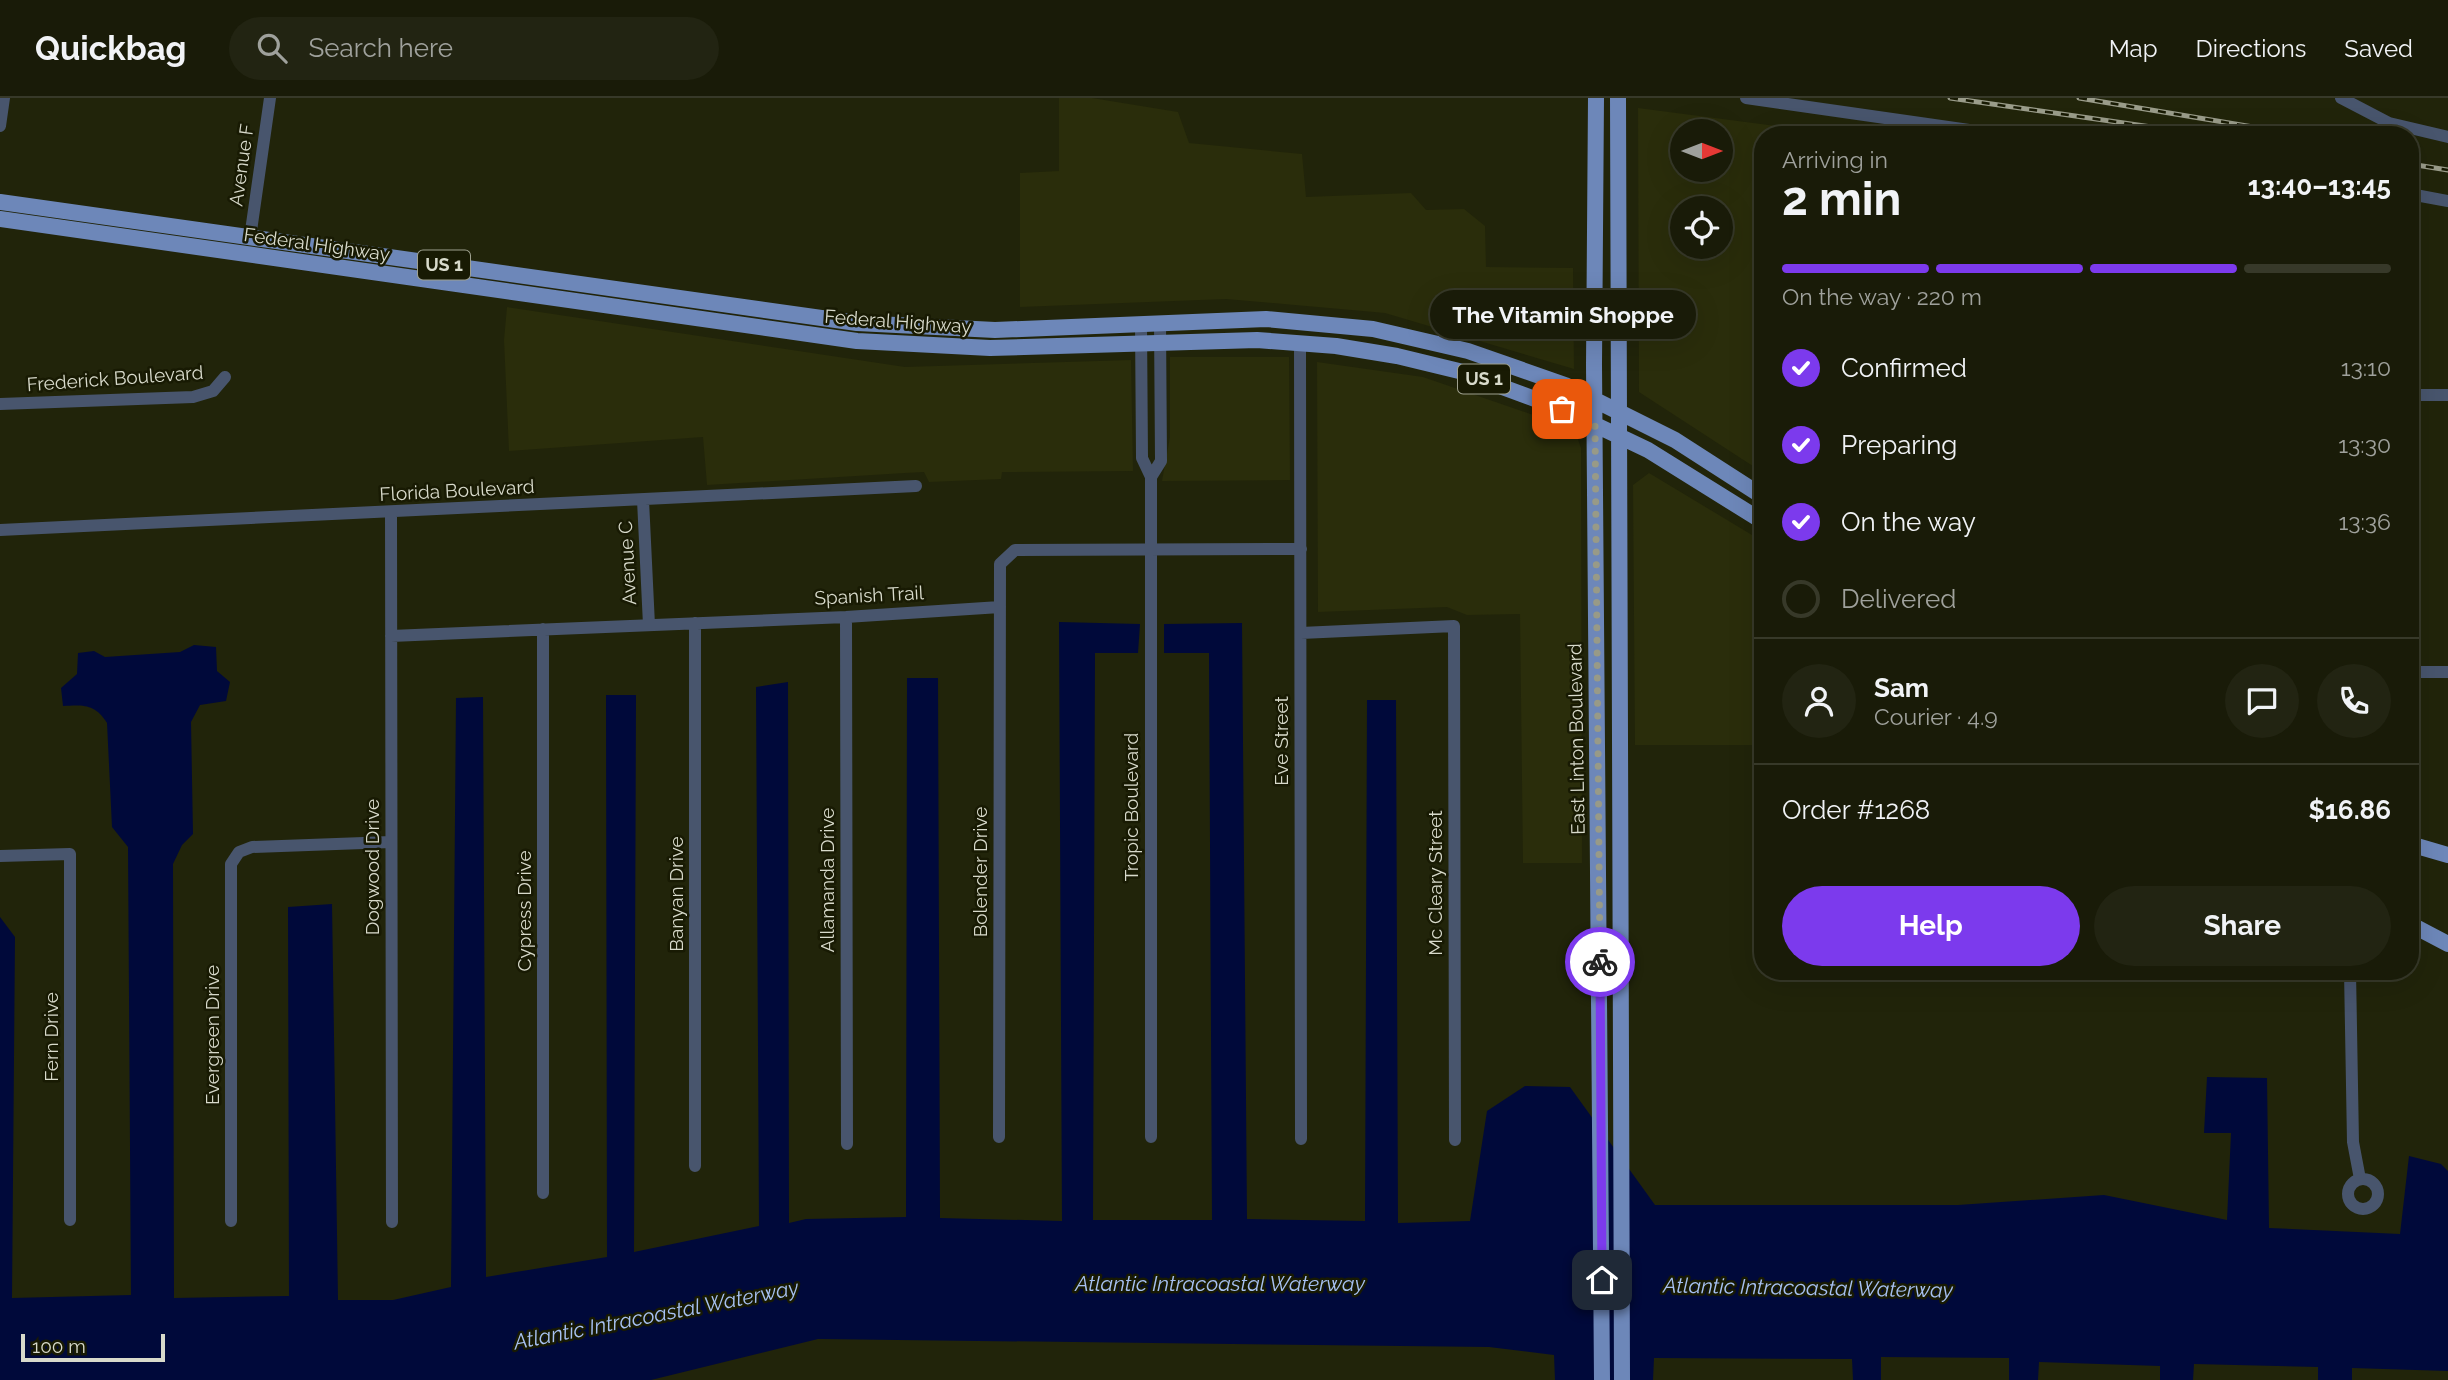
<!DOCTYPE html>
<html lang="en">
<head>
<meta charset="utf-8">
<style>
	body { margin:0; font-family:Raleway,sans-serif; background:#222412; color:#f1f3f6; height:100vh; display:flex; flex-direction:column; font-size:26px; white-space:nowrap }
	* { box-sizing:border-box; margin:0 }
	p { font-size:23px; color:#9fa19c }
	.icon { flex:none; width:38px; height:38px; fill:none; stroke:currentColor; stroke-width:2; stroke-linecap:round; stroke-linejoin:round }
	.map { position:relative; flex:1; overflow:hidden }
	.side { position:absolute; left:1754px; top:28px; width:665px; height:854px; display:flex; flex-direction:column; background:#191b08; border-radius:28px; box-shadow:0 7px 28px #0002,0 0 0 2px #373929 }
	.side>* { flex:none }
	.needle { width:46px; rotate:90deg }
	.tools { position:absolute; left:1670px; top:21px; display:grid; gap:14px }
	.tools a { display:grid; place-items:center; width:63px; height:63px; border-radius:50%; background:#191b08; box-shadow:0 7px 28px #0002,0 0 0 2px #373929; font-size:35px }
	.scale { position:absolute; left:21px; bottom:18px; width:144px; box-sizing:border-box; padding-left:7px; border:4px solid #d8dacb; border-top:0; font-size:19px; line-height:24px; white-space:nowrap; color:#d8dacb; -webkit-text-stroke:5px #181a03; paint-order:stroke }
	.pin { position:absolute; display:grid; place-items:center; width:60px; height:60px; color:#fff; margin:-30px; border-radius:14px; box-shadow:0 4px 10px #0006 }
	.courier { position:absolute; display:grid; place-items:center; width:70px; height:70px; margin:-35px; border:5px solid #7c3aed; border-radius:50%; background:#fff; color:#222; box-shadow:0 2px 9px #0007 }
	.bubble { position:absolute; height:49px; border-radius:24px; background:#191b08; box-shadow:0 7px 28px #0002,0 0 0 2px #373929; font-size:23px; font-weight:700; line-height:49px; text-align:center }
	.overview em { font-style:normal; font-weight:700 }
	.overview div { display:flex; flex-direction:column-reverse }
	.overview { display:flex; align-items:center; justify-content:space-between; height:119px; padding:0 28px }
	h1 { font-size:46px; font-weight:700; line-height:52px }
	.bar { display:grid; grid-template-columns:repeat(4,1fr); gap:10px 7px; align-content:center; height:84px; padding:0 28px }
	.bar i { height:9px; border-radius:5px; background:#373929 }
	.bar .on { background:#7c3aed }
	.bar p { grid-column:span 4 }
	.line { display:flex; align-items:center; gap:18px; padding:0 28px; border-top:2px solid #373929 }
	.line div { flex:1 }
	.round { display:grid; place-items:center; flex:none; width:74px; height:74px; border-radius:37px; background:#222412 }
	ol { padding:0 28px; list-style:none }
	li { display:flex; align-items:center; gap:21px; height:77px }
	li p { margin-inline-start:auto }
	li .icon { padding:7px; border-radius:50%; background:#7c3aed; color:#fff; stroke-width:4 }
	li:last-child { color:#9fa19c }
	li i { width:38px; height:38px; border:4px solid #373929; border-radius:50% }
	.cta { display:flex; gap:14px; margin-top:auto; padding:14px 28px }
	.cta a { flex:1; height:80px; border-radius:42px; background:#7c3aed; color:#fff; font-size:28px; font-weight:700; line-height:80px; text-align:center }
	.cta a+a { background:#222412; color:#f1f3f6 }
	header { display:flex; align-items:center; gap:42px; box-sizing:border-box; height:98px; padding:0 35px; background:#191b08; border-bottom:2px solid #373929 }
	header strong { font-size:33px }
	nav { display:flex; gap:38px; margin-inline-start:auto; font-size:24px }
	.search { width:490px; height:63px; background:#222412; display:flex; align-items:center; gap:18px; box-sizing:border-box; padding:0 24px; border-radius:38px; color:#9fa19c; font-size:26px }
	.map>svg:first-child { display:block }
	.built { fill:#2a2d0b; fill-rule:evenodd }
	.water { fill:#00093a }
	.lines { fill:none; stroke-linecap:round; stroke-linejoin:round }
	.minor { stroke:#48556d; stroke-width:12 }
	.major { stroke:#6d87b9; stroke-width:16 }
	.rail-casing { stroke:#9a9c8a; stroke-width:5 }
	.rail { stroke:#181a03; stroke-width:2.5; stroke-dasharray:8; stroke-linecap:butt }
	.done { stroke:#989a87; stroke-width:7; stroke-dasharray:0 12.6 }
	.route { stroke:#7c3aed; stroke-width:9 }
	.labels { text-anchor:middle; stroke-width:5; stroke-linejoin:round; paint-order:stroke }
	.shield { fill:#181a03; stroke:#9ea08f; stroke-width:2 }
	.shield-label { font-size:18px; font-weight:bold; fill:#d8dacb }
	.street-label { font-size:19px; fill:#d8dacb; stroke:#181a03 }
	.water-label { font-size:21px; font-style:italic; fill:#a7c1f2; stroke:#181a03 }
</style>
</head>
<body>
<header>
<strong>Quickbag</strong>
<div class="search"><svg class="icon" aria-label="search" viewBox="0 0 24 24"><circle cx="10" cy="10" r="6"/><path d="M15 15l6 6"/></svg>Search here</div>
<nav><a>Map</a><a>Directions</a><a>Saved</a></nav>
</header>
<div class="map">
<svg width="2448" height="1282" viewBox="0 0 2448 1282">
	<rect width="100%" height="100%" fill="#21240a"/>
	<path class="built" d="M 1059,0 L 1092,0 L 1178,14 L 1189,45 L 1302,56 L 1306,99 L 1411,95 L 1426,112 L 1464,111 L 1485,128 L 1486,169 L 1573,170 L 1574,271 L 1385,215 L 1226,201 L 1020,209 L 1020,75 L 1059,73 Z
		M 1638,10 L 1846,37 L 1762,37 L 1762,374 L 1639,294 ZM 1682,33 L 1720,33 L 1720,72 L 1682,72 ZM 1682,110 L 1720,110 L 1720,149 L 1682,149 Z
		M 507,209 L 905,269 L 1131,262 L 1133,373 L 1002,374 L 1001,381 L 929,384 L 924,374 L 905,375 L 707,387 L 703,339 L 509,353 L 504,242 Z
		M 1170,259 L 1289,259 L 1290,382 L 1162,383 L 1170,339 Z
		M 1317,264 L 1423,279 L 1568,329 L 1576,336 L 1581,350 L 1582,765 L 1523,765 L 1520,516 L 1467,517 L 1447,509 L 1318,514 Z
		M 1649,375 L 1762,443 L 1762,647 L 1635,647 L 1633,387 Z"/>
	<path class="water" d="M 1059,524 L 1140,526 L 1138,555 L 1095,555 L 1093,1122 L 1212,1122 L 1209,555 L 1164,555 L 1164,526 L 1242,525 L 1247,1121 L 1365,1123 L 1367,602 L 1396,602 L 1398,1125 L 1470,1123 L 1487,1013 L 1525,988 L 1570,989 L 1655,1107 L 1958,1107 L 2104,1097 L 2227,1122 L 2231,1035 L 2204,1035 L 2207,979 L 2267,980 L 2269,1130 L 2400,1136 L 2409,1058 L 2441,1066 L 2448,1073 L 2448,1273 L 2352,1270 L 2352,1282 L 2318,1282 L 2318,1269 L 2194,1266 L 2193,1282 L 2160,1282 L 2160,1268 L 2039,1264 L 2038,1282 L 2009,1282 L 2009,1260 L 1881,1259 L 1881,1282 L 1853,1282 L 1852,1261 L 1654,1260 L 1653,1282 L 1555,1282 L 1554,1257 L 1489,1249 L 818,1241 L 651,1282 L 0,1282 L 0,819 L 15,839 L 12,1200 L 131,1197 L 128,749 L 112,729 L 107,625 C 95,606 84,607 63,608 L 61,590 L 77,576 L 78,555 L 94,553 L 105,559 L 180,554 L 194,547 L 216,549 L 217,573 L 230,584 L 226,603 L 200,607 L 191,624 L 193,736 L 182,747 L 173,766 L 174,1200 L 289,1198 L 288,809 L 332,806 L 338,1202 L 393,1202 L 451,1189 L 456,600 L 483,599 L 486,1179 L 607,1159 L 606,597 L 636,597 L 634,1154 L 759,1128 L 756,589 L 788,584 L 789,1125 L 806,1121 L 906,1119 L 907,580 L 938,580 L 940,1120 L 1062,1123 Z"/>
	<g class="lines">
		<path class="minor" d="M 1746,0 L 2004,37
			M 2341,0 L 2389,25 L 2448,39
			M 0,28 L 4,0
			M 2410,96 L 2448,103
			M 250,140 L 270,0
			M 1141,226 L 1142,360 L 1151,379 L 1151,1039
			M 1300,244 L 1301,1041
			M 2410,297 L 2448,297
			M 0,306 L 193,299 L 213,293 L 225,279
			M 1151,379 L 1161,363 L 1160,224
			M 643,402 L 649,527
			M 391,414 L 392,1124
			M 0,432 L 916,388
			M 846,519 L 847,1046
			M 695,525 L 695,1068
			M 543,531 L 543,1095
			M 1301,535 L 1454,528 L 1455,1042
			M 391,538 L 846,519 L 1000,509
			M 2410,574 L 2448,574
			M 0,758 L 70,756 L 70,1122
			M 2350,873 L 2353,1044 L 2360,1081
			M 999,1039 L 1000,466 L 1015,452 L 1301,451
			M2348 1096a15 15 0 1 1 30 0a15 15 0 1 1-30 0Z
			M 231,1123 L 231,766 L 239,754 L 252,749 L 391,744"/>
		<path class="major" d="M 1596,0 L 1594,267 L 1602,1282
			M 1618,0 L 1622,1282
			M 0,104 L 857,225 L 995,232 L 1266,221 L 1373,231 L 1468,253 L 1565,287 L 1675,342 L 1762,398
			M 0,121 L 857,243 L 990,250 L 1257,242 L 1336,248 L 1397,258 L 1459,273 L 1562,311 L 1648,352 L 1762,423
			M 2410,746 L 2448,757
			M 2410,826 L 2448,846"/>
		<g class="rail-casing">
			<path id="rail" d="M 1950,0 L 2207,37
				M 2079,0 L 2302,37
				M 2198,29 L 2250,37
				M 2410,66 L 2448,72"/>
		</g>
		<use href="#rail" class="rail"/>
	</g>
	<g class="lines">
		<path class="done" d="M 1562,311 L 1595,327 L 1600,864"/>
		<path class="route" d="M 1600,864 L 1602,1182"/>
	</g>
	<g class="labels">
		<g class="shield">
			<rect x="418" y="152.5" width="52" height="29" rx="5"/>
			<rect x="1458" y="266.5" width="52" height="29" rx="5"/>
		</g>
		<g class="shield-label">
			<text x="444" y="173">US 1</text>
			<text x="1484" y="287">US 1</text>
		</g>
		<g class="street-label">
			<text transform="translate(241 67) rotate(-82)" y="7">Avenue F</text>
			<text transform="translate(317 146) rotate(8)" y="7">Federal Highway</text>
			<text transform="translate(898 223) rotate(4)" y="7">Federal Highway</text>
			<text transform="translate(115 280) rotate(-4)" y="7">Frederick Boulevard</text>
			<text transform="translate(457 392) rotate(-3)" y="7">Florida Boulevard</text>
			<text transform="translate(627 465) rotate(-93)" y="7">Avenue C</text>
			<text transform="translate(869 497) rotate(-3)" y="7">Spanish Trail</text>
			<text transform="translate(1576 641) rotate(-91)" y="7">East Linton Boulevard</text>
			<text transform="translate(1281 643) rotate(-90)" y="7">Eve Street</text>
			<text transform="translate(1131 709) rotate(-90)" y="7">Tropic Boulevard</text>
			<text transform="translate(372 769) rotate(-90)" y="7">Dogwood Drive</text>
			<text transform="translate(980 774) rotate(-90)" y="7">Bolender Drive</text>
			<text transform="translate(827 782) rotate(-90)" y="7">Allamanda Drive</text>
			<text transform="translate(1435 785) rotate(-90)" y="7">Mc Cleary Street</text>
			<text transform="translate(676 796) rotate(-90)" y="7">Banyan Drive</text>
			<text transform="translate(524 813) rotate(-90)" y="7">Cypress Drive</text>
			<text transform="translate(212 937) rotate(-90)" y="7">Evergreen Drive</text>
			<text transform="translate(51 939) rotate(-90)" y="7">Fern Drive</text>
		</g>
		<g class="water-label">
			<text x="1220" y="1193">Atlantic Intracoastal Waterway</text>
			<text transform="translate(1808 1190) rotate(1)" y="7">Atlantic Intracoastal Waterway</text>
			<text transform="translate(656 1217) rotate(-11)" y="7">Atlantic Intracoastal Waterway</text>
		</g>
	</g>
</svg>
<div class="tools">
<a><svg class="needle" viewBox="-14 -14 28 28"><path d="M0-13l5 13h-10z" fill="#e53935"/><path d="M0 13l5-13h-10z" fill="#9fa19c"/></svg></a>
<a><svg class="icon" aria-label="locate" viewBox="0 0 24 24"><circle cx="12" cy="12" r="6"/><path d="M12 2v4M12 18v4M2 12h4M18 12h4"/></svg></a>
</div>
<div class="scale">100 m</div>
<div class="pin" style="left:1562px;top:311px;background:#ea580c"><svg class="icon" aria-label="bag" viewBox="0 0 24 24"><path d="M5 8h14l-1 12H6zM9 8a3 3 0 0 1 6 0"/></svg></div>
<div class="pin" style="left:1602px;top:1182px;background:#1f2937"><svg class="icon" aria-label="home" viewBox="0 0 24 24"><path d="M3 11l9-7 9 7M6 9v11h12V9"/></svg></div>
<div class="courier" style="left:1600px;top:864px"><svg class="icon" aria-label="bike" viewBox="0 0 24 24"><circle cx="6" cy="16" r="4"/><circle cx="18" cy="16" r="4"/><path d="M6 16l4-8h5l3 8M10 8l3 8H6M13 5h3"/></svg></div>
<div class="bubble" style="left:1430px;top:192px;width:266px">The Vitamin Shoppe</div>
<section class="side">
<div class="overview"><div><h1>2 min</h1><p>Arriving in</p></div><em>13:40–13:45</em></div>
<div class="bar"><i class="on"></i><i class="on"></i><i class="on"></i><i></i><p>On the way · 220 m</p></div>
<ol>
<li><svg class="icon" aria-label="check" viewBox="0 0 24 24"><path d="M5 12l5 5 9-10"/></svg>Confirmed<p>13:10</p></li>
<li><svg class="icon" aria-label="check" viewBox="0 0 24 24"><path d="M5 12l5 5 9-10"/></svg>Preparing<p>13:30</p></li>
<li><svg class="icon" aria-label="check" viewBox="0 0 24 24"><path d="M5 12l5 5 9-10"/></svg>On the way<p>13:36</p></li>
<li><i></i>Delivered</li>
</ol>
<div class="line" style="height:126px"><a class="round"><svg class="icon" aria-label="person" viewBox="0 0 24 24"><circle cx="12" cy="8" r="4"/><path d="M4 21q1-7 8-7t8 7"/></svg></a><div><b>Sam</b><p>Courier · 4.9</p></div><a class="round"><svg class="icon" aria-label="chat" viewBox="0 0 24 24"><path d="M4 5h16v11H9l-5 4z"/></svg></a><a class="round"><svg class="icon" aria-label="phone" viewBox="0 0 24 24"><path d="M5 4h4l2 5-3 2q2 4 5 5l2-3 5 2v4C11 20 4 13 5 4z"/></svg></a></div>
<div class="line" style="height:91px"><div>Order #1268</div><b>$16.86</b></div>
<div class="cta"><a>Help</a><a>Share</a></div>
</section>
</div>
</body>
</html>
